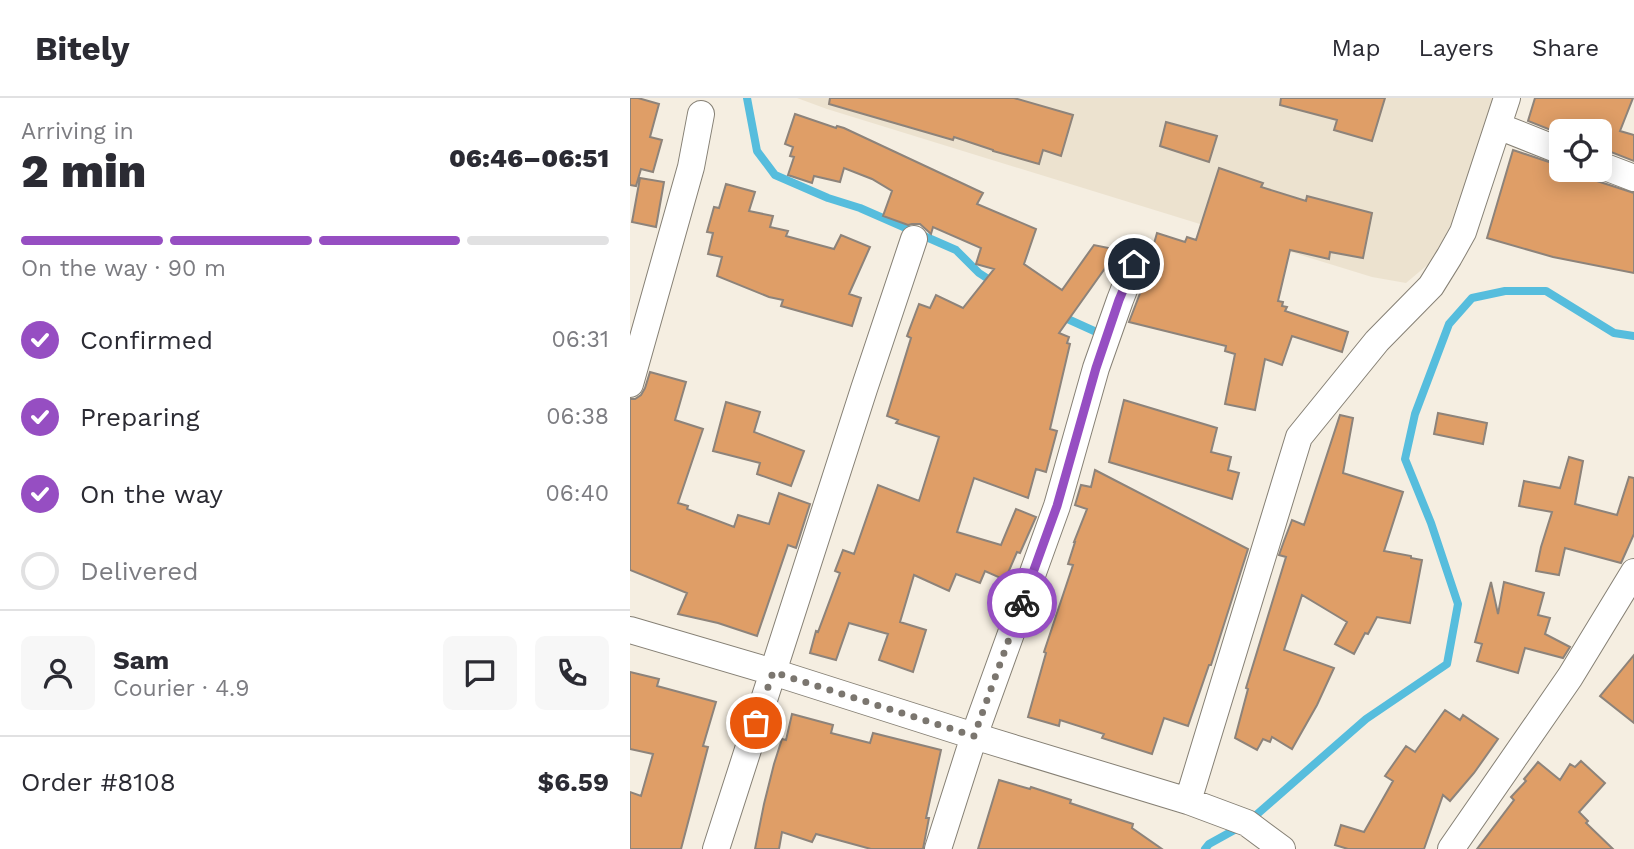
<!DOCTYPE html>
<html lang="en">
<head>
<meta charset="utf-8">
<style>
	body { margin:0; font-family:"Work Sans",sans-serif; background:#f7f7f7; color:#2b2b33; height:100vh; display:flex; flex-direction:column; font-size:26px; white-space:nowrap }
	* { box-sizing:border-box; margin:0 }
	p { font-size:23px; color:#7c7c81 }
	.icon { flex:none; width:38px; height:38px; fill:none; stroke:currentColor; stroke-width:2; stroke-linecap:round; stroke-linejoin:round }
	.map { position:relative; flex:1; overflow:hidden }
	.sheet { display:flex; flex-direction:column; background:#fff; width:630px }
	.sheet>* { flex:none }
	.buttons { position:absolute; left:919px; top:21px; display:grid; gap:14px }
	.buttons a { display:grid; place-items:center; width:63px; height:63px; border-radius:10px; background:#fff; box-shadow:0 4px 18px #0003; font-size:35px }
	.pin { position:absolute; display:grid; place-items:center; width:60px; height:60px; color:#fff; margin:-30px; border:4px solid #fff; border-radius:50%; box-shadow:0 2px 7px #0007 }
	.courier { position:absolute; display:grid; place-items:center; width:70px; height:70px; margin:-35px; border:5px solid #964ec2; border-radius:50%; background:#fff; color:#222; box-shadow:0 2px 9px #0007 }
	.headline em { font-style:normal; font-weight:800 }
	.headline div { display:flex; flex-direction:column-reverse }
	.headline { display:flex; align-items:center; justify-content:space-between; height:119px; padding:0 21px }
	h1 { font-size:46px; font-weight:800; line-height:52px }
	.bar { display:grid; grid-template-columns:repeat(4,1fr); gap:10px 7px; align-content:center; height:84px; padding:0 21px }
	.bar i { height:9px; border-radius:5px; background:#e1e1e2 }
	.bar .on { background:#964ec2 }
	.bar p { grid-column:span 4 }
	.line { display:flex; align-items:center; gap:18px; padding:0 21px; border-top:2px solid #e1e1e2 }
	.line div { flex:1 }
	.round { display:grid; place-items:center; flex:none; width:74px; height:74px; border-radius:10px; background:#f7f7f7 }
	ol { padding:0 21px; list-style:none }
	li { display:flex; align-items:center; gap:21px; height:77px }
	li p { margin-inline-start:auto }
	li .icon { padding:7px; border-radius:50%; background:#964ec2; color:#fff; stroke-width:4 }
	li:last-child { color:#7c7c81 }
	li i { width:38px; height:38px; border:4px solid #e1e1e2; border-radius:50% }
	header { display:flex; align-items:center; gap:42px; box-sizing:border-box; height:98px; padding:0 35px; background:#fff; border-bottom:2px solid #e1e1e2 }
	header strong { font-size:33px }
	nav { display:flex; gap:38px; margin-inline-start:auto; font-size:24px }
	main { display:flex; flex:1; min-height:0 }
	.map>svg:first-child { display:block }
	.built { fill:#ece2cf }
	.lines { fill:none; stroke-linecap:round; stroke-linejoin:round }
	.stream { stroke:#56bddd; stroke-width:8 }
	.building { fill:#df9e67; stroke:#8d837a; stroke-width:2 }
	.street-casing { stroke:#868075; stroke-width:28 }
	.street { stroke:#fff; stroke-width:26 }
	.done { stroke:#7b766f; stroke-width:7; stroke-dasharray:0 12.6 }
	.route { stroke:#964ec2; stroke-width:9 }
</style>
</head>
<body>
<header>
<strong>Bitely</strong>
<nav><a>Map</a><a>Layers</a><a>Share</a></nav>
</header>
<main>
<section class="sheet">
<div class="headline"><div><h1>2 min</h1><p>Arriving in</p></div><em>06:46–06:51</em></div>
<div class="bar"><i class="on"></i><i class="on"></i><i class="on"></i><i></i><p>On the way · 90 m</p></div>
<ol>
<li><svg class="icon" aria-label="check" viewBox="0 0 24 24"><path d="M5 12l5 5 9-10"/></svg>Confirmed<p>06:31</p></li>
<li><svg class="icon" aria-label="check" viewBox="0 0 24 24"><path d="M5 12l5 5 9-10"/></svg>Preparing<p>06:38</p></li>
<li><svg class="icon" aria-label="check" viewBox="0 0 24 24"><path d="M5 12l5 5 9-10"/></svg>On the way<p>06:40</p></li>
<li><i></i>Delivered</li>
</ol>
<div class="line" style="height:126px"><a class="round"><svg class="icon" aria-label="person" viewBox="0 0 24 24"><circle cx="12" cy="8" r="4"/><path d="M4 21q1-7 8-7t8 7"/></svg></a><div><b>Sam</b><p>Courier · 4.9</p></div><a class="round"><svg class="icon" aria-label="chat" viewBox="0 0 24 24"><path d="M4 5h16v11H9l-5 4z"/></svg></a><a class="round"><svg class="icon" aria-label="phone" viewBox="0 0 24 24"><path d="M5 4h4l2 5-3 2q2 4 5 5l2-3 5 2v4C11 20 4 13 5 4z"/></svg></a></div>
<div class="line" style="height:91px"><div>Order #8108</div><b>$6.59</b></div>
</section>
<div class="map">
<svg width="1004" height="751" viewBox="0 0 1004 751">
	<rect width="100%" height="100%" fill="#f5eee1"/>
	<path class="built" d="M 167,0 L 866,0 L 826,117 L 801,164 L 776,185 L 742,179 L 197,11 Z"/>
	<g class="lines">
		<path class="stream" d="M 117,0 L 127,53 L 145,77 L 198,100 L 230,110 L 326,152 L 349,175 L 366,186
			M 431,218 L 473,237
			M 575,751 L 579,746 L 617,725 L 736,621 L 817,566 L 828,506 L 801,425 L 775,361 L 785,316 L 819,226 L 842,200 L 875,193 L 916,193 L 984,235 L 1004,238"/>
	</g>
	<path class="building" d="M 0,0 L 8,0 L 29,6 L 20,39 L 32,42 L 23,74 L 11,71 L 6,88 L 0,87 Z
		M 200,0 L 384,0 L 443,17 L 431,58 L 413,52 L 409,66 L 363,53 L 363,52 L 324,39 L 323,42 L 199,6 Z
		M 651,0 L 755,0 L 742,43 L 704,32 L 707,22 L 650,7 Z
		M 905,0 L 1003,0 L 990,33 L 1004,37 L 1004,63 L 976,52 L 970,52 L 970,33 L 931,33 L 931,36 L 898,23 Z
		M 165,16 L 206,30 L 207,28 L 214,30 L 353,95 L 347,106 L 406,131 L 394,166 L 432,192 L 464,147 L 488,152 L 429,235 L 439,239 L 437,245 L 440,246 L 420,331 L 427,333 L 416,374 L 406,371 L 398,400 L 344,380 L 327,434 L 371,447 L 386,411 L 406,419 L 390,455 L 387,454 L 375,482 L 355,473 L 350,485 L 326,476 L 319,493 L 284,477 L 270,524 L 296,532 L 283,574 L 249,562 L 258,536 L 219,525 L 206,562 L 180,555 L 186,533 L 188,534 L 210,475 L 205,473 L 213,452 L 224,456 L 248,387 L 289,403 L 309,339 L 266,325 L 268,322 L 257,318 L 281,240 L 277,238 L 289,206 L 300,210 L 306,197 L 333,210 L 364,171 L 346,166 L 351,150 L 303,129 L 301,136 L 290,126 L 282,126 L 278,127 L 253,118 L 262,93 L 242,81 L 214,70 L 210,84 L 184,78 L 182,85 L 158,77 L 164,59 L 160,58 L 163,49 L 155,46 Z
		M 536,24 L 587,38 L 579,64 L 530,48 Z
		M 883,52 L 931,68 L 931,72 L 955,72 L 958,77 L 964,82 L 1004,95 L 1004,175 L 923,159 L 857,140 Z
		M 589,70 L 633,85 L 631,89 L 676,103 L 677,98 L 742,115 L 733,160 L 700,154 L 699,161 L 660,152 L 648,203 L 653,204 L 652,208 L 657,209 L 655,213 L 718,234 L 712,254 L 662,238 L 652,267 L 635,261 L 625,312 L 595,306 L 605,256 L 595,253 L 596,248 L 499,224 L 519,172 L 519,163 L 527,135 L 555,144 L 557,139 L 566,142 Z
		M 10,80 L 34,84 L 26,129 L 2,124 Z
		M 96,86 L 125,94 L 119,113 L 143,118 L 140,129 L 158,133 L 156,138 L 204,151 L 211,137 L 240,149 L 219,196 L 231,200 L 222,228 L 151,208 L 153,202 L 139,199 L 87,178 L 92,159 L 78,156 L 83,135 L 77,134 L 84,109 L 89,110 Z
		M 20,274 L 56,284 L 45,322 L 73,331 L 48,405 L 58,408 L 57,411 L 104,429 L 108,417 L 139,426 L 149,395 L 180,406 L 166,450 L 158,447 L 127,538 L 88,525 L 48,516 L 57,495 L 0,472 L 0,301 L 5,301 L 11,297 L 15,290 Z
		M 494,302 L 587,330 L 581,354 L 601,359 L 598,372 L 609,375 L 602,401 L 479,364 Z
		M 96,304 L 130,314 L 124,334 L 174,353 L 161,388 L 127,376 L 130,365 L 83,353 Z
		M 808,315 L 857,325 L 853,346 L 804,336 Z
		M 710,317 L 723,320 L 713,375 L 773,394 L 754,453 L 781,458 L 781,460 L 792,462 L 780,525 L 747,519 L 738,536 L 735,535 L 724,556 L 705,546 L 717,524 L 672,497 L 654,552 L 704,570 L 687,607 L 662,651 L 642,639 L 640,644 L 633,641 L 627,652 L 605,640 L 618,591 L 616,590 L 656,459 L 649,457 L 654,443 L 662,422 L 674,427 Z
		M 939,359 L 953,363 L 945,406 L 987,417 L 999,379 L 1004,380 L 1004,436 L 991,465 L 935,450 L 929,477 L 906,473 L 911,449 L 922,414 L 889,408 L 894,383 L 930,390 Z
		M 465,372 L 618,451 L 581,567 L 579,567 L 558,628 L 534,620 L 522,656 L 472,640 L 474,636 L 430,622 L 429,628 L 398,619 L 416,555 L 414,554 L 443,467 L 438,466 L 445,444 L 444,444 L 457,411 L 445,407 L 451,387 L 461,389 Z
		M 861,484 L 868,516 L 874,484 L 914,495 L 908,517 L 920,520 L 915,536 L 940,549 L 933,560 L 895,550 L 888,575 L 847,563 L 852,546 L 845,544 Z
		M 1004,557 L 1004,625 L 970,598 Z
		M 0,574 L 29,581 L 27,588 L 86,604 L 73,648 L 78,649 L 51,751 L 0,751 L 0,694 L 11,698 L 23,656 L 0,651 Z
		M 815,612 L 830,622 L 833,617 L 868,641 L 844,675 L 820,703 L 813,697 L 794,751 L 718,751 L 705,747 L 711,727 L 734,734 L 763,683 L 755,678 L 776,648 L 785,654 Z
		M 162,616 L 203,627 L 201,635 L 240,645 L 243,635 L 311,652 L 296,720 L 299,720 L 293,751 L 241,751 L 186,736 L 182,744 L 152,734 L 149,751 L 125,751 L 134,706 L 144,666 L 152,641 L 156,642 Z
		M 951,663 L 975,685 L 949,714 L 958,723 L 956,725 L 983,751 L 847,751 L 884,702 L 881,699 L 896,683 L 894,681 L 908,664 L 930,682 L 940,666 L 945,669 Z
		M 369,682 L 400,691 L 401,689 L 441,702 L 440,705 L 503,726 L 502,730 L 532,751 L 348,751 Z"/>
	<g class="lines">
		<g class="street-casing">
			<path id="street" d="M 868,28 L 931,53
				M 970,67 L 1004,80
				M 0,286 L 61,69 L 71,16
				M 0,532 L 143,574 L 344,638 L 558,703 L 617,725 L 652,751
				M 558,703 L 669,339 L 747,243 L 801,188 L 819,159 L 833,134 L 877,0
				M 86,751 L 234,291 L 284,141
				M 308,751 L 344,638 L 427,408 L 466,270 L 490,202 L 504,166
				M 821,751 L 940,579 L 1004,474"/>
		</g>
		<use href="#street" class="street"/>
	</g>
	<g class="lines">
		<path class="done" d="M 126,625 L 143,574 L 344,638 L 392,505"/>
		<path class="route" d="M 392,505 L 427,408 L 466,270 L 489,202 L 504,166"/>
	</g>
</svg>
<div class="buttons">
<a><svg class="icon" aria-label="locate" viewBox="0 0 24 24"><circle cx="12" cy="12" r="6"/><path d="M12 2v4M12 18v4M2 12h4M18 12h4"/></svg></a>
</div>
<div class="pin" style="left:126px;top:625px;background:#ea580c"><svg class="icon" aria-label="bag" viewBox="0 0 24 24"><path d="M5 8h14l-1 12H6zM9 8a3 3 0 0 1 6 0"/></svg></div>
<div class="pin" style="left:504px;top:166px;background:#1f2937"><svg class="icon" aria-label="home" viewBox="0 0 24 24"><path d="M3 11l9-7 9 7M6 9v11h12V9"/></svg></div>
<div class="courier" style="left:392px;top:505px"><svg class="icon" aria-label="bike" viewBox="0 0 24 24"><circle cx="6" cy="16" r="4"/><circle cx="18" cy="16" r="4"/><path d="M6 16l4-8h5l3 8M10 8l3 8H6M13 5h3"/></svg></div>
</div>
</main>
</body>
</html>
